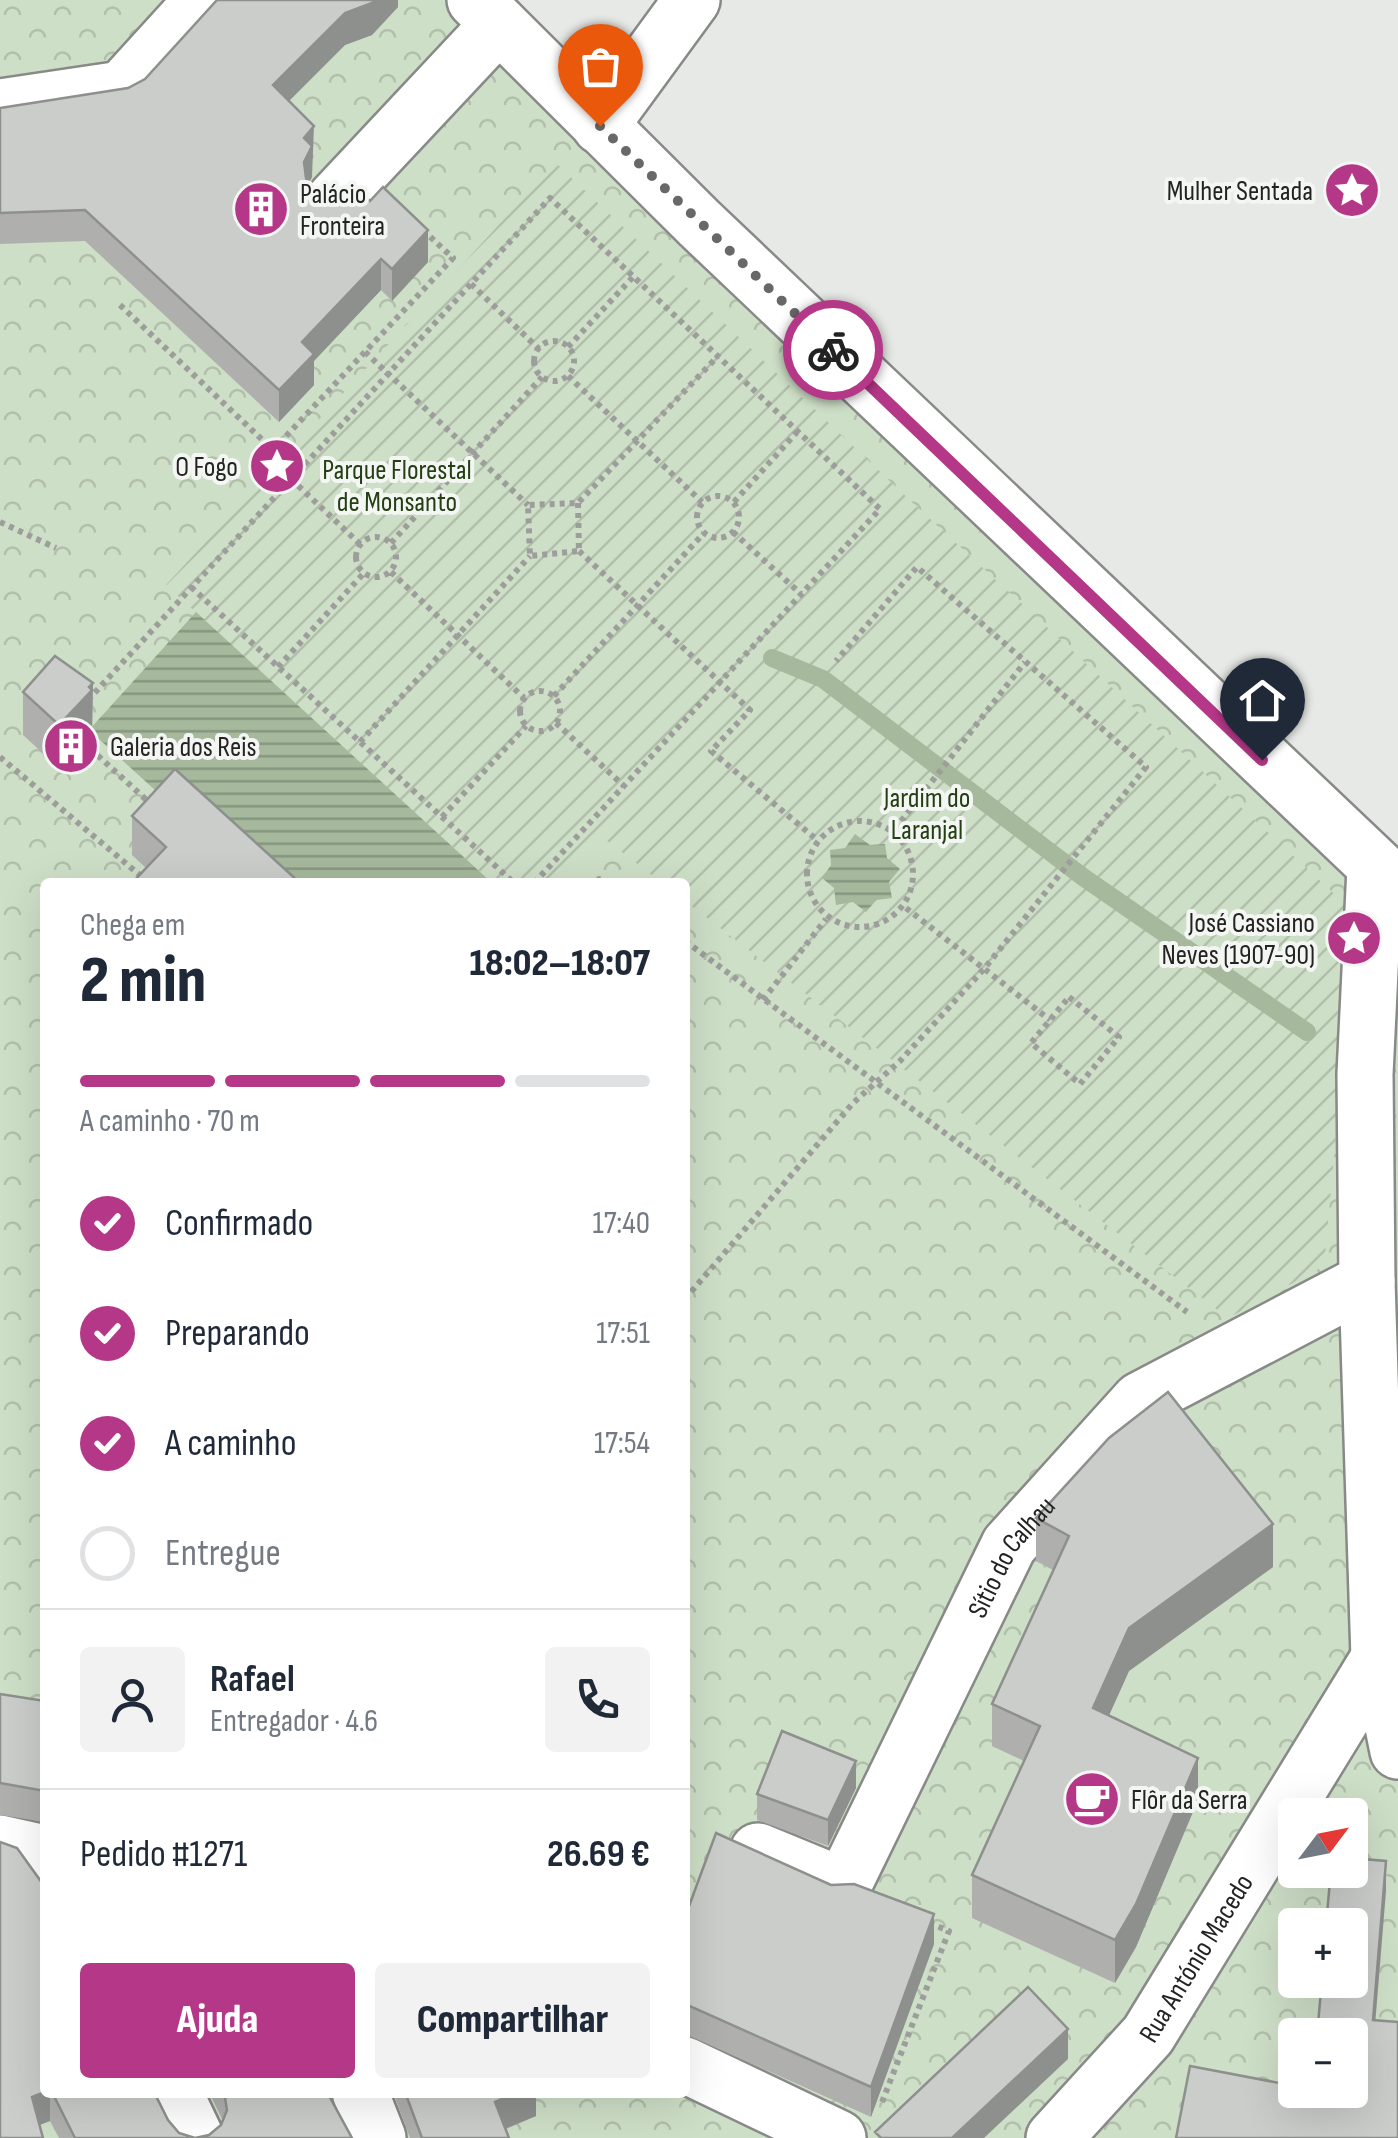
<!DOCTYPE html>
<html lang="pt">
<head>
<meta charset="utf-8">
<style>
	body { margin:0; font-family:"Sofia Sans Condensed",sans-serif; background:#f2f2f3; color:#1f2937; height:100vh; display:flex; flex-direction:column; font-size:38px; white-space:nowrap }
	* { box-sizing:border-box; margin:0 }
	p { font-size:32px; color:#747a83 }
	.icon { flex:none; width:55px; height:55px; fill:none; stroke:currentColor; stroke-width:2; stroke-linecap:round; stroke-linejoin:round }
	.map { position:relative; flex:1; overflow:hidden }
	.panel { position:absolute; left:40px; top:878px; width:650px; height:1220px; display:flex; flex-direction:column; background:#fff; border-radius:10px; box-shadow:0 10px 40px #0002 }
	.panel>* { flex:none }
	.needle { width:65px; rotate:58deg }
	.tools { position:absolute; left:1278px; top:1798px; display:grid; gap:20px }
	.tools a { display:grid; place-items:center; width:90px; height:90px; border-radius:10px; background:#fff; box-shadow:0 10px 40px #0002; font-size:50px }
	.pin { position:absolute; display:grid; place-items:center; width:85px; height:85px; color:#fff; margin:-102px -42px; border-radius:50% 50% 50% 0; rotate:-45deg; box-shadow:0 0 10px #0007 }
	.pin .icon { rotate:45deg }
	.courier { position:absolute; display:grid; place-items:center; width:100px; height:100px; margin:-50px; border:8px solid #b53787; border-radius:50%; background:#fff; color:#222; box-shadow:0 2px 12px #0007 }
	.overview em { font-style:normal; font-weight:800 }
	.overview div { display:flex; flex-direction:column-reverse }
	.overview { display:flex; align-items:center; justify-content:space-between; height:170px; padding:0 40px }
	h1 { font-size:65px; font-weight:800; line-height:75px }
	.bar { display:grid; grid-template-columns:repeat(4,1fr); gap:15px 10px; align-content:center; height:120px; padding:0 40px }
	.bar i { height:12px; border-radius:8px; background:#e0e1e3 }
	.bar .on { background:#b53787 }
	.bar p { grid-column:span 4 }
	.line { display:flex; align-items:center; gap:25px; padding:0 40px; border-top:2px solid #e0e1e3 }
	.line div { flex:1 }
	.round { display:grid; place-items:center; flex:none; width:105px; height:105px; border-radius:10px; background:#f2f2f3 }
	ol { padding:0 40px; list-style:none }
	li { display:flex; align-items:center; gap:30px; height:110px }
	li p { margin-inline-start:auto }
	li .icon { padding:10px; border-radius:50%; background:#b53787; color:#fff; stroke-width:4 }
	li:last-child { color:#747a83 }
	li i { width:55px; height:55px; border:5px solid #e0e1e3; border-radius:50% }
	.primary-button { display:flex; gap:20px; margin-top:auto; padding:20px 40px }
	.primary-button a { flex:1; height:115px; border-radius:10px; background:#b53787; color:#fff; font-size:40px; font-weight:800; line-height:115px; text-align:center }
	.primary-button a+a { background:#f2f2f3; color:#1f2937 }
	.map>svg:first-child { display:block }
	.park { fill:url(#park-crowns); fill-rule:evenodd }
	.garden { fill:url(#garden-furrows) }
	.water { fill:url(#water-rules) }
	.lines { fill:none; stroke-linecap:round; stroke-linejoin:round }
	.stream { stroke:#a6b99c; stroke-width:18 }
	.minor-casing { stroke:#888a87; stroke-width:60 }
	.path { stroke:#9d9e9c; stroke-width:6; stroke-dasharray:5 5; stroke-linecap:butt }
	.minor { stroke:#fff; stroke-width:55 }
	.wall { fill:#afb0ae }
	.shaded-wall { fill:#8e908d }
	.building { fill:#cbcdca; stroke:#8e908d; stroke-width:2.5 }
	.done { stroke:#686867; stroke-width:10; stroke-dasharray:0 18 }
	.route { stroke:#b53787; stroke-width:12 }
	.labels { text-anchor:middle; stroke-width:8; stroke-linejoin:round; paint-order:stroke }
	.poi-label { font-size:28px; fill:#232322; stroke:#f4f6f3; text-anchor:end }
	.park-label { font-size:28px; fill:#243f14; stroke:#f4f6f3 }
	.street-label { font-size:28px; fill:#232322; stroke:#f4f6f3 }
</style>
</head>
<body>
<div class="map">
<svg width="1398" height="2138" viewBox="0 0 1398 2138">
	<defs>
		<pattern id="park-crowns" width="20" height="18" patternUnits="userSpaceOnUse" patternTransform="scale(2.5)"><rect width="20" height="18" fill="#cedfc7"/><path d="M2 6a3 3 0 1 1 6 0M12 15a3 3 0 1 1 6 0" fill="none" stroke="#b1bfab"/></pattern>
		<pattern id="garden-furrows" width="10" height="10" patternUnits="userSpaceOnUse" patternTransform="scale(2.5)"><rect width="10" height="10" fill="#cedfc7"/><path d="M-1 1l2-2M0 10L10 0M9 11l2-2" fill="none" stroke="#b1bfab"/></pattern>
		<pattern id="water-rules" width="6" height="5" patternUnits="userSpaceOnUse" patternTransform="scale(2.5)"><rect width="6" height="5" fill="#a6b99c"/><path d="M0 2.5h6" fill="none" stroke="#87967f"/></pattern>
	</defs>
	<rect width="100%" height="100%" fill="#e7e9e6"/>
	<path class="park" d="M 0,0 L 459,0 L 1398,869 L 1398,2138 L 0,2138 ZM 45,882 L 685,882 L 685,2092 L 45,2092 ZM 1295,1815 L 1350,1815 L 1350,1870 L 1295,1870 ZM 1295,1925 L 1350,1925 L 1350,1980 L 1295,1980 ZM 1295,2035 L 1350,2035 L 1350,2090 L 1295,2090 Z"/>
	<path class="garden" d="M 556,163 L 914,504 L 1356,914 L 1324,1266 L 1228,1318 L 685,901 L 685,882 L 661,882 L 606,840 L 564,882 L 491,882 L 166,585 Z"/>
	<path class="water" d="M 196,612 L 491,882 L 256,882 L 89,730 Z
		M 855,834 L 870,845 L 885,844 L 887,858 L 900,869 L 889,882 L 892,898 L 876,900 L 866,912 L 853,902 L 836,905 L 834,888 L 822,878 L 831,865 L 830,850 L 845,848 Z"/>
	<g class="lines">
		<path class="stream" d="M 772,658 L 823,679 L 1083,877 L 1307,1032"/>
		<g class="minor-casing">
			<g id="minor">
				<path d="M 475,0 L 699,223 L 1398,887"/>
				<path d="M 0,107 L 122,89 L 203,0"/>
				<path d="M 600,126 L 692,0"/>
				<path d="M 335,199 L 499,24"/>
				<path d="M 1375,868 L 1365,1074 L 1367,1281 L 1379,1658 L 1398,1751"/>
				<path d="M 0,1843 L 45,1853"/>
				<path id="s1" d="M 758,1851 L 843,1886 L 1009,1545 L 1140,1400 L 1367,1281"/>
				<path d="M 685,2065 L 838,2138"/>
				<path d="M 174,2092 L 196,2138"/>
				<path d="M 360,2092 L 378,2138"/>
				<path id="s2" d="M 1054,2138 L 1148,2035 L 1379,1658"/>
			</g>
		</g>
		<path class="path" d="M 471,284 L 539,349
			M 120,305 L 273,450 L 453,258 L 424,231
			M534 361a20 20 0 1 1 40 0a20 20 0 1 1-40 0Z
			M 568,347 L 633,277
			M 365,352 L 528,505
			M 568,376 L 702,502
			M 291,479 L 361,545
			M697 517a21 21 0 1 1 42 0a21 21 0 1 1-42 0Z
			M 734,502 L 797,432
			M 578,503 L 579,551 L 530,556 L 528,505 L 578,503 L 718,356
			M 0,522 L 56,548
			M 733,532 L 801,594
			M356 557a20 20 0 1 1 40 0a20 20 0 1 1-40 0Z
			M 391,543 L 542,377
			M 579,551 L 750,710 L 711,751 L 816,839
			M 391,572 L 524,698
			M 191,587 L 513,882
			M 278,667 L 364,573
			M520 711a20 20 0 1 1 40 0a20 20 0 1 1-40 0Z
			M 554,696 L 704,533
			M 88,700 L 550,198 L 880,509 L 535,882
			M 556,723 L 624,786
			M 83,742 L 152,805
			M 360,742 L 530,556
			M 0,757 L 148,882
			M 442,817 L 526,726
			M807 874a53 53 0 1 1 106 0a53 53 0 1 1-106 0Z
			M 895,829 L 1025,662
			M 596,882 L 599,879 L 605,882
			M 906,908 L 1050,1020
			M 685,941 L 1187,1312
			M 1069,997 L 1119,1037 L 1080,1084 L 1031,1043 Z
			M 763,1000 L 826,919
			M 685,1299 L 853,1103 L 900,1061 L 984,969 L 1146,767 L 917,567 L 836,661
			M 882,2102 L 949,1931 L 927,1922"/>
		<use href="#minor" class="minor"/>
	</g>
	<path class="wall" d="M 398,0 L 398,7 L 372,35 L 345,45 L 289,101 L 314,157 L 312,159 L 312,177 L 309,183 L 314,191 L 428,262 L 392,301 L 381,290 L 314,361 L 314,385 L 279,422 L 85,241 L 0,244 L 0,108 L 128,88 Z
		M 93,683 L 92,733 L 59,768 L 23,735 L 23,692 Z
		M 132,816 L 299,882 L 146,868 L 132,855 Z
		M 1036,1518 L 1273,1567 L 1129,1671 L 1109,1715 L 1198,1800 L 1136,1947 L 1115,1983 L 972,1918 L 972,1875 L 1024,1761 L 992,1746 L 992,1704 L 1053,1570 L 1036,1561 Z
		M 0,1694 L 45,1701 L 45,1822 L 0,1815 Z
		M 856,1788 L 828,1846 L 757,1820 L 757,1794 Z
		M 685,1917 L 934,1944 L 871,2117 L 685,2034 Z
		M 45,2092 L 154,2092 L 168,2120 L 179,2133 L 195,2138 L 209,2135 L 221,2125 L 223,2121 L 209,2092 L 327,2092 L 352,2138 L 59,2138 L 50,2121 L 0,2138 Z
		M 393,2092 L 536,2092 L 536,2116 L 506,2129 L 509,2138 L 410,2138 Z"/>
	<path class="shaded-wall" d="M 376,0 L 398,0 L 398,7 L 372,35 L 345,45 L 273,117 L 273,85 L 345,13 Z
		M 314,126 L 312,177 L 304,193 L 304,138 Z
		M 428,230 L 428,262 L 392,301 L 392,269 Z
		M 381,259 L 381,290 L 314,361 L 314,385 L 279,422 L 279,390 L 302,342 Z
		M 93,683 L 92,733 L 59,768 L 59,725 Z
		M 1273,1524 L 1273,1567 L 1129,1671 L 1093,1751 L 1093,1708 L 1129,1628 Z
		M 1198,1758 L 1198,1800 L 1136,1947 L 1115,1983 L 1115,1940 Z
		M 856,1761 L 856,1788 L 828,1846 L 828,1820 Z
		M 1386,1861 L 1386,1891 L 1373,2050 L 1373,2020 Z
		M 934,1914 L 934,1944 L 871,2117 L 871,2087 Z
		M 1068,2029 L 1068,2059 L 984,2138 L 952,2138 Z
		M 45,2092 L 50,2092 L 50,2121 L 32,2128 L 32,2097 Z
		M 518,2092 L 536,2092 L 536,2116 L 495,2133 L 495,2102 Z"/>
	<path class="building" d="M 217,0 L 376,0 L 372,3 L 345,13 L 273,85 L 314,126 L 304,138 L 312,146 L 304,162 L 306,178 L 314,191 L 329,198 L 345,197 L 358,189 L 370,201 L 383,187 L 428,230 L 392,269 L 381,259 L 302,342 L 314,354 L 279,390 L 85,210 L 0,213 L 0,108 L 128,88 L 145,79 Z
		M 55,656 L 93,683 L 89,687 L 92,690 L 59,725 L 23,692 Z
		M 175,769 L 299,882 L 133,882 L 166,847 L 132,816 Z
		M 1168,1392 L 1273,1524 L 1129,1628 L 1093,1708 L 1198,1758 L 1136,1904 L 1115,1940 L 972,1875 L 1040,1726 L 992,1704 L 1069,1536 L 1036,1518 L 1109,1438 Z
		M 0,1694 L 45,1701 L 45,1791 L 0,1783 Z
		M 782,1731 L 856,1761 L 828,1820 L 757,1794 Z
		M 716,1833 L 831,1885 L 854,1884 L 934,1914 L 871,2087 L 685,2004 L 685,1917 Z
		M 0,1842 L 17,1848 L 45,1887 L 45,2092 L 32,2097 L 43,2138 L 0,2138 Z
		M 1350,1858 L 1386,1861 L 1373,2020 L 1398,2022 L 1398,2138 L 1176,2138 L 1190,2066 L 1295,2086 L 1295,2090 L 1350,2090 L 1350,2035 L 1317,2035 L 1322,1980 L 1350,1980 L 1350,1925 L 1326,1925 L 1331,1870 L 1350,1870 Z
		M 1028,1987 L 1068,2029 L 952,2138 L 881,2138 L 875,2132 Z
		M 52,2092 L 154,2092 L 168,2120 L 179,2133 L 195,2138 L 209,2135 L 221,2125 L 227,2110 L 224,2092 L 327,2092 L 352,2138 L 75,2138 Z
		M 405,2092 L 518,2092 L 495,2102 L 509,2138 L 422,2138 Z"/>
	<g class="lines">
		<path class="done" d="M 600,126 L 833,350"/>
		<path class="route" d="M 833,350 L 1262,760"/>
	</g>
	<defs>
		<g id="sight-disc" transform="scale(2.875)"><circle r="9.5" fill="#b53787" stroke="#f4f6f3"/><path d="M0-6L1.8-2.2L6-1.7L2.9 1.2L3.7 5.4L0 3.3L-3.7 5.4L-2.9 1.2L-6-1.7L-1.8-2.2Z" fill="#fff"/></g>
		<g id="building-disc" transform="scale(2.875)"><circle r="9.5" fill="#b53787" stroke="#f4f6f3"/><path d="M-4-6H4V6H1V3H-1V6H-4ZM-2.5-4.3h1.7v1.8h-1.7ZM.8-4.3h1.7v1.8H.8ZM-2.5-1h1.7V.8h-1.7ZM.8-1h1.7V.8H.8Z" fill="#fff"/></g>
		<g id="cafe-disc" transform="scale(2.875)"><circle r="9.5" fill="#b53787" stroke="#f4f6f3"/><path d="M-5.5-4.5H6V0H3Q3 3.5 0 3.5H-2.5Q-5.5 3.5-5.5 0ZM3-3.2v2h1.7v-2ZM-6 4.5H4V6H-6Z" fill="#fff"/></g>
	</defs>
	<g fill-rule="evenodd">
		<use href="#sight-disc" x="1352" y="190"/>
		<use href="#building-disc" x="261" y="209"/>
		<use href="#sight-disc" x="277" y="466"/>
		<use href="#building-disc" x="71" y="746"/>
		<use href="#sight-disc" x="1354" y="938"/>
		<use href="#cafe-disc" x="1092" y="1799"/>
	</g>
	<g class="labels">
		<g class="poi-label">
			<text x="1313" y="200">Mulher Sentada</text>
			<text x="300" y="203" text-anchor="start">Palácio<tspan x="300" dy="32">Fronteira</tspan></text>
			<text x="238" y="476">O Fogo</text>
			<text x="110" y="756" text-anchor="start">Galeria dos Reis</text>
			<text x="1315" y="932">José Cassiano<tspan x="1315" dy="32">Neves (1907-90)</tspan></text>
			<text x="1131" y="1809" text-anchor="start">Flôr da Serra</text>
		</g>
		<g class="park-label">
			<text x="397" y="479">Parque Florestal<tspan x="397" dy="32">de Monsanto</tspan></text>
			<text x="927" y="807">Jardim do<tspan x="927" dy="32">Laranjal</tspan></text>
		</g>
		<g class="street-label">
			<text dy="10" stroke="none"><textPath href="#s1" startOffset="462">Sítio do Calhau</textPath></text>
			<text dy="10" stroke="none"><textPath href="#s2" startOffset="230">Rua António Macedo</textPath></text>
		</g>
	</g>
</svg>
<div class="tools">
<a><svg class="needle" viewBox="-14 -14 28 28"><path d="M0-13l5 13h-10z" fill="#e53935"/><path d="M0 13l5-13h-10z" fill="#747a83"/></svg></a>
<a>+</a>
<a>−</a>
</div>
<div class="pin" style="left:600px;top:126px;background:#ea580c"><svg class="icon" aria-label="bag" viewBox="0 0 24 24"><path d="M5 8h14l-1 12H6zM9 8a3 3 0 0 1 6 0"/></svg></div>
<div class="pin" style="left:1262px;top:760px;background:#1f2937"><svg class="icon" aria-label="home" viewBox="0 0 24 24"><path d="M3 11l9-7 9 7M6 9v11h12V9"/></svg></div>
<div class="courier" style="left:833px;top:350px"><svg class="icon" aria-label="bike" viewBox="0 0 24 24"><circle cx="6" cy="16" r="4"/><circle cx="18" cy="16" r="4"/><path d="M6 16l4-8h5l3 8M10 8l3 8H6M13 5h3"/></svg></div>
<section class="panel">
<div class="overview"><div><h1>2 min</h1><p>Chega em</p></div><em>18:02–18:07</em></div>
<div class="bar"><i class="on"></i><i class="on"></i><i class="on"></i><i></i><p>A caminho · 70 m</p></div>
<ol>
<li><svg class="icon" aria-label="check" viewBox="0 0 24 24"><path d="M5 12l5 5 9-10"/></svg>Confirmado<p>17:40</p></li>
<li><svg class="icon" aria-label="check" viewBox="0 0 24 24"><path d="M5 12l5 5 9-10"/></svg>Preparando<p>17:51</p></li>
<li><svg class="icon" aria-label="check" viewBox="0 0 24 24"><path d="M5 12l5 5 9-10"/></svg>A caminho<p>17:54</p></li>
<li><i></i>Entregue</li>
</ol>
<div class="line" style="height:180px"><a class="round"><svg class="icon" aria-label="person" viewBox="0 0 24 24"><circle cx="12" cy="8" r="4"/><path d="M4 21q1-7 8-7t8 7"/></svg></a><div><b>Rafael</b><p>Entregador · 4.6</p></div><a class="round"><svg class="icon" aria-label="phone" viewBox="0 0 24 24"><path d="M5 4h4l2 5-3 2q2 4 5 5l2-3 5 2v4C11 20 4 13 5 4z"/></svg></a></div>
<div class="line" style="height:130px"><div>Pedido #1271</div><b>26.69 €</b></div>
<div class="primary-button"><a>Ajuda</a><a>Compartilhar</a></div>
</section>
</div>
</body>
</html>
